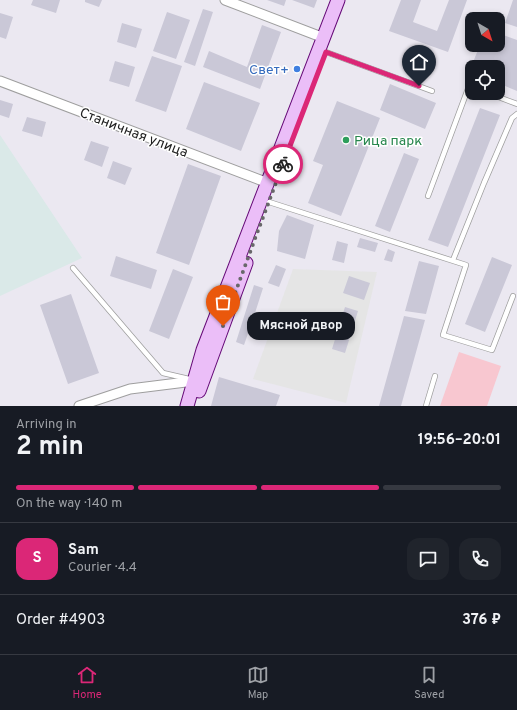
<!DOCTYPE html>
<html lang="en">
<head>
<meta charset="utf-8">
<style>
	body { margin:0; font-family:Overpass,sans-serif; background:#20242c; color:#f1f3f6; height:100vh; display:flex; flex-direction:column; font-size:15px; white-space:nowrap }
	* { box-sizing:border-box; margin:0 }
	p { font-size:13px; color:#9ea1a6 }
	.icon { flex:none; width:22px; height:22px; fill:none; stroke:currentColor; stroke-width:2; stroke-linecap:round; stroke-linejoin:round }
	.map { position:relative; height:406px; overflow:hidden }
	.side { display:flex; flex-direction:column; background:#171b24; flex:1 }
	.side>* { flex:none }
	.needle { width:26px; rotate:141deg }
	.fabs { position:absolute; left:465px; top:12px; display:grid; gap:8px }
	.fabs a { display:grid; place-items:center; width:40px; height:40px; border-radius:8px; background:#171b24; box-shadow:0 2px 6px #0003; font-size:20px }
	.pin { position:absolute; display:grid; place-items:center; width:34px; height:34px; color:#fff; margin:-41px -17px; border-radius:50% 50% 50% 0; rotate:-45deg; box-shadow:0 0 4px #0007 }
	.pin .icon { rotate:45deg }
	.courier { position:absolute; display:grid; place-items:center; width:40px; height:40px; margin:-20px; border:3px solid #db2777; border-radius:50%; background:#fff; color:#222; box-shadow:0 1px 5px #0007 }
	.bubble { position:absolute; height:28px; border-radius:12px; background:#171b24; box-shadow:0 2px 6px #0003; font-size:13px; font-weight:700; line-height:28px; text-align:center }
	.head em { font-style:normal; font-weight:700 }
	.head div { display:flex; flex-direction:column-reverse }
	.head { display:flex; align-items:center; justify-content:space-between; height:68px; padding:0 16px }
	h1 { font-size:26px; font-weight:700; line-height:30px }
	.bar { display:grid; grid-template-columns:repeat(4,1fr); gap:6px 4px; align-content:center; height:48px; padding:0 16px }
	.bar i { height:5px; border-radius:3px; background:#363941 }
	.bar .active { background:#db2777 }
	.bar p { grid-column:span 4 }
	.line { display:flex; align-items:center; gap:10px; padding:0 16px; border-top:1px solid #363941 }
	.line div { flex:1 }
	.round { display:grid; place-items:center; flex:none; width:42px; height:42px; border-radius:12px; background:#20242c }
	.tab-bar { display:flex; justify-content:space-around; align-items:center; height:56px; border-top:1px solid #363941; background:#171b24; font-size:11px; color:#9ea1a6 }
	.tab-bar a { display:grid; justify-items:center; gap:2px }
	.tab-bar .active { color:#db2777 }
	.map>svg:first-child { display:block }
	.industrial { fill:#dae9e8 }
	.park { fill:#f8c7d0 }
	.parking { fill:#e5e5e5 }
	.building { fill:#cac8d7 }
	.lines { fill:none; stroke-linecap:round; stroke-linejoin:round }
	.service-casing { stroke:#9e9e9e; stroke-width:6 }
	.minor-casing { stroke:#9e9e9e; stroke-width:11 }
	.secondary-casing { stroke:#650977; stroke-width:15 }
	.service { stroke:#fff; stroke-width:4.5 }
	.minor { stroke:#fff; stroke-width:9 }
	.secondary { stroke:#ebbef8; stroke-width:13 }
	.done { stroke:#68676a; stroke-width:4; stroke-dasharray:0 7.2 }
	.route { stroke:#db2777; stroke-width:5 }
	.shop-dot { fill:#3f7fe0; stroke:#fff; stroke-width:1.5 }
	.leisure-dot { fill:#2e9e5b; stroke:#fff; stroke-width:1.5 }
	.labels { text-anchor:middle; stroke-width:3; stroke-linejoin:round; paint-order:stroke }
	.shop-label { font-size:14px; fill:#366cbe; stroke:#fff; text-anchor:end }
	.street-label { font-size:14px; fill:#212121; stroke:#fff }
	.leisure-label { font-size:14px; fill:#27864d; stroke:#fff; text-anchor:start }
</style>
</head>
<body>
<div class="map">
<svg width="517" height="406" viewBox="0 0 517 406">
	<rect width="100%" height="100%" fill="#ebe8f1"/>
	<path class="industrial" d="M 0,135 L 82,258 L 0,296 Z"/>
	<path class="park" d="M 459,352 L 501,366 L 487,406 L 440,406 Z"/>
	<path class="parking" d="M 293,269 L 377,272 L 346,403 L 253,379 Z"/>
	<path class="building" d="M 33,0 L 60,0 L 56,13 L 31,5 Z
		M 85,0 L 102,0 L 99,7 L 85,2 Z
		M 267,0 L 286,0 L 284,6 Z
		M 292,0 L 317,0 L 314,8 Z
		M 401,0 L 421,0 L 413,22 L 437,31 L 449,0 L 467,0 L 448,52 L 389,31 Z
		M 513,0 L 517,0 L 517,27 L 505,23 Z
		M 203,9 L 213,12 L 195,66 L 184,62 Z
		M 167,12 L 190,20 L 176,59 L 153,51 Z
		M 0,13 L 13,17 L 6,39 L 0,37 Z
		M 122,23 L 142,29 L 136,48 L 117,42 Z
		M 262,25 L 281,32 L 260,89 L 203,67 L 209,51 L 247,67 Z
		M 498,33 L 517,40 L 517,91 L 498,83 L 498,67 L 472,67 L 472,73 L 469,72 L 480,45 L 498,45 Z
		M 152,56 L 182,66 L 166,112 L 135,101 Z
		M 115,61 L 135,67 L 129,87 L 109,81 Z
		M 204,82 L 260,103 L 241,151 L 186,129 Z
		M 390,84 L 436,103 L 425,129 L 380,110 Z
		M 0,100 L 13,104 L 9,118 L 0,115 Z
		M 337,101 L 380,118 L 341,216 L 308,203 L 323,165 L 313,161 Z
		M 480,108 L 500,115 L 448,247 L 428,240 Z
		M 27,117 L 46,122 L 42,137 L 22,131 Z
		M 91,141 L 109,147 L 102,167 L 84,160 Z
		M 404,153 L 419,159 L 390,232 L 375,226 Z
		M 113,161 L 132,168 L 125,185 L 107,178 Z
		M 188,164 L 221,176 L 189,265 L 156,253 Z
		M 287,215 L 314,225 L 305,259 L 277,251 L 279,231 Z
		M 360,238 L 378,243 L 375,252 L 357,247 Z
		M 337,241 L 348,244 L 344,263 L 332,260 Z
		M 388,249 L 395,252 L 392,262 L 384,260 Z
		M 116,256 L 157,270 L 151,289 L 110,276 Z
		M 492,257 L 512,265 L 485,332 L 465,324 Z
		M 419,261 L 439,266 L 426,314 L 405,311 Z
		M 276,265 L 286,269 L 279,287 L 268,283 Z
		M 173,269 L 193,277 L 169,339 L 149,331 Z
		M 349,276 L 370,283 L 364,300 L 343,293 Z
		M 254,285 L 263,288 L 255,313 L 252,313 L 251,315 L 254,316 L 244,345 L 236,342 Z
		M 71,294 L 99,373 L 68,384 L 40,305 Z
		M 345,307 L 358,311 L 345,353 L 332,349 Z
		M 404,316 L 425,320 L 401,406 L 379,406 Z
		M 219,377 L 280,395 L 276,406 L 211,406 Z"/>
	<g class="lines">
		<g class="service-casing">
			<path id="service" d="M 326,52 L 432,91
				M 488,93 L 517,104
				M 428,196 L 469,86 L 472,87
				M 269,202 L 466,265 L 443,335 L 492,350 L 513,296
				M 453,260 L 484,183 L 512,118 L 517,114
				M 73,268 L 163,373 L 189,379
				M 426,406 L 435,376"/>
		</g>
		<g class="minor-casing">
			<path id="minor" d="M 225,0 L 324,38
				M 0,81 L 268,183
				M 79,406 L 130,389 L 194,381"/>
		</g>
		<g class="secondary-casing">
			<path id="secondary" d="M 199,391 L 246,263
				M 187,406 L 203,350 L 338,0"/>
		</g>
		<use href="#service" class="service"/>
		<use href="#minor" class="minor"/>
		<use href="#secondary" class="secondary"/>
	</g>
	<g class="lines">
		<path class="done" d="M 223,326 L 256,236 L 283,164"/>
		<path class="route" d="M 283,164 L 326,52 L 419,86"/>
	</g>
	<circle class="shop-dot" cx="297" cy="69" r="4"/>
	<circle class="leisure-dot" cx="346" cy="140" r="4"/>
	<g class="labels">
		<g class="shop-label">
			<text x="289" y="74">Свет+</text>
		</g>
		<g class="street-label">
			<text transform="translate(134 132) rotate(21)" y="5">Станичная улица</text>
		</g>
		<g class="leisure-label">
			<text x="354" y="145">Рица парк</text>
		</g>
	</g>
</svg>
<div class="fabs">
<a><svg class="needle" viewBox="-14 -14 28 28"><path d="M0-13l5 13h-10z" fill="#e53935"/><path d="M0 13l5-13h-10z" fill="#9ea1a6"/></svg></a>
<a><svg class="icon" aria-label="locate" viewBox="0 0 24 24"><circle cx="12" cy="12" r="6"/><path d="M12 2v4M12 18v4M2 12h4M18 12h4"/></svg></a>
</div>
<div class="pin" style="left:223px;top:326px;background:#ea580c"><svg class="icon" aria-label="bag" viewBox="0 0 24 24"><path d="M5 8h14l-1 12H6zM9 8a3 3 0 0 1 6 0"/></svg></div>
<div class="pin" style="left:419px;top:86px;background:#1f2937"><svg class="icon" aria-label="home" viewBox="0 0 24 24"><path d="M3 11l9-7 9 7M6 9v11h12V9"/></svg></div>
<div class="courier" style="left:283px;top:164px"><svg class="icon" aria-label="bike" viewBox="0 0 24 24"><circle cx="6" cy="16" r="4"/><circle cx="18" cy="16" r="4"/><path d="M6 16l4-8h5l3 8M10 8l3 8H6M13 5h3"/></svg></div>
<div class="bubble" style="left:247px;top:312px;width:108px">Мясной двор</div>
</div>
<section class="side">
<div class="head"><div><h1>2 min</h1><p>Arriving in</p></div><em>19:56–20:01</em></div>
<div class="bar"><i class="active"></i><i class="active"></i><i class="active"></i><i></i><p>On the way · 140 m</p></div>
<div class="line" style="height:72px"><b class="round" style="background:#db2777;color:#fff">S</b><div><b>Sam</b><p>Courier · 4.4</p></div><a class="round"><svg class="icon" aria-label="chat" viewBox="0 0 24 24"><path d="M4 5h16v11H9l-5 4z"/></svg></a><a class="round"><svg class="icon" aria-label="phone" viewBox="0 0 24 24"><path d="M5 4h4l2 5-3 2q2 4 5 5l2-3 5 2v4C11 20 4 13 5 4z"/></svg></a></div>
<div class="line" style="height:52px"><div>Order #4903</div><b>376 ₽</b></div>
</section>
<nav class="tab-bar">
<a class="active"><svg class="icon" aria-label="home" viewBox="0 0 24 24"><path d="M3 11l9-7 9 7M6 9v11h12V9"/></svg>Home</a>
<a><svg class="icon" aria-label="map" viewBox="0 0 24 24"><path d="M3 6l6-2 6 2 6-2v14l-6 2-6-2-6 2zM9 4v14M15 6v14"/></svg>Map</a>
<a><svg class="icon" aria-label="saved" viewBox="0 0 24 24"><path d="M7 4h10v16l-5-4-5 4z"/></svg>Saved</a>
</nav>
</body>
</html>
